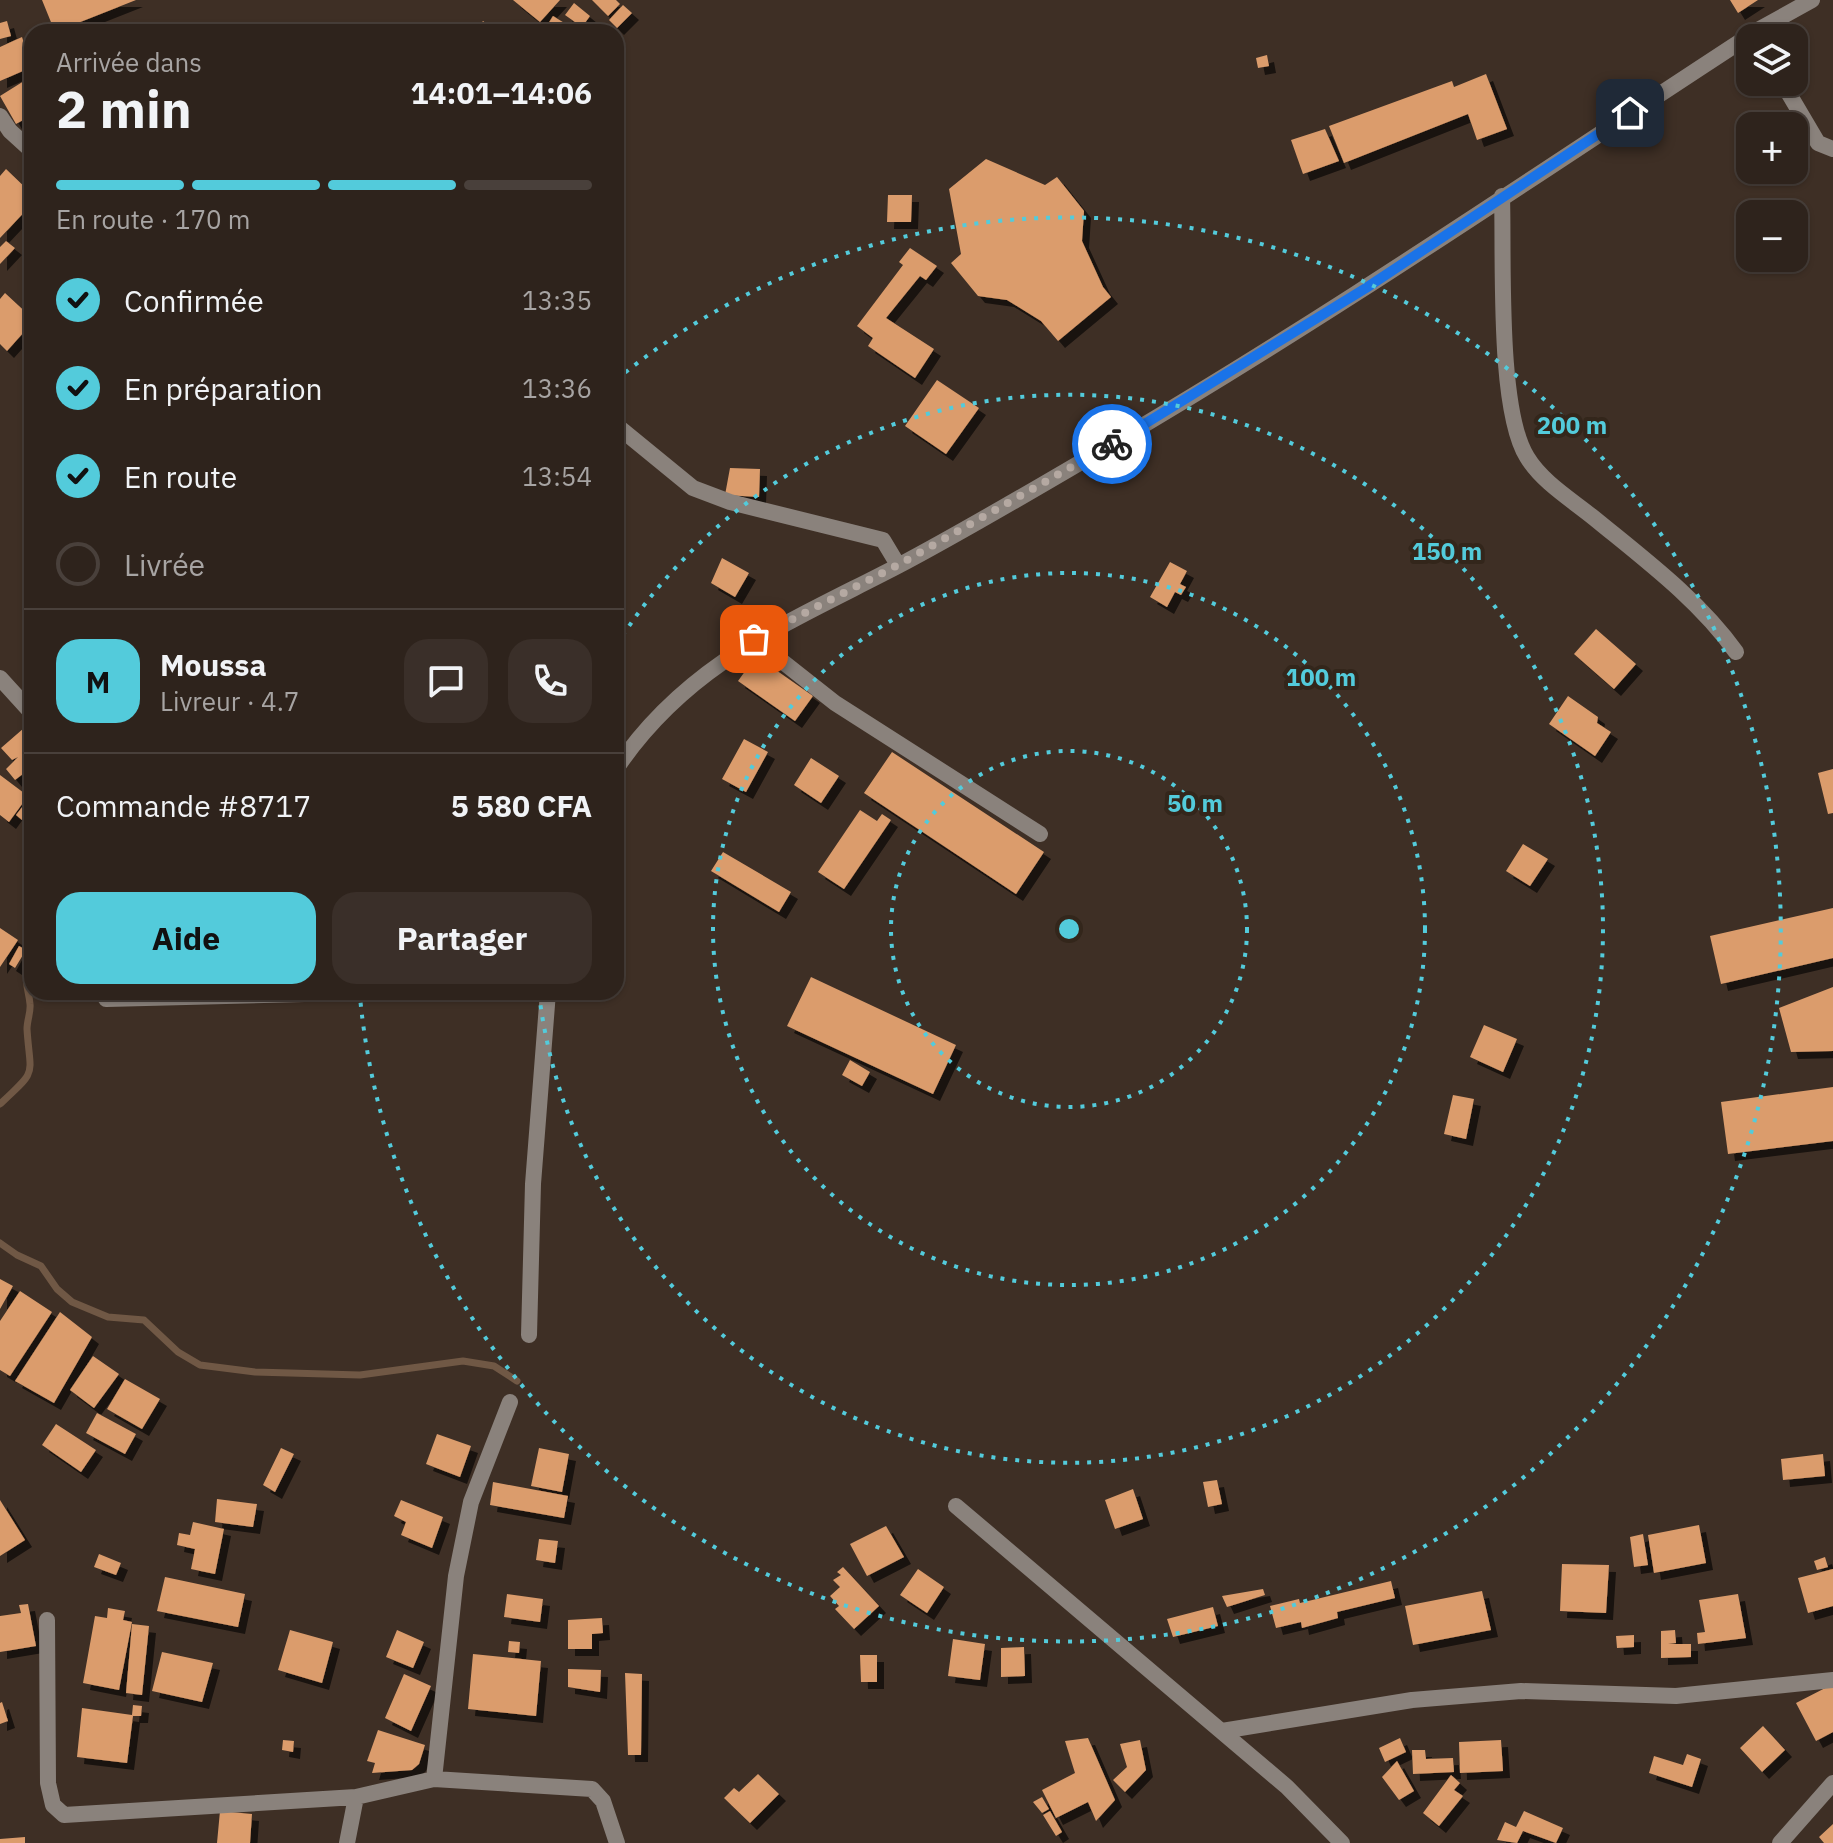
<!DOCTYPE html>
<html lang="fr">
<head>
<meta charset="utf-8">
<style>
	body { margin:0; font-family:"IBM Plex Sans",sans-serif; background:#3a2f29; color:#f1f3f6; height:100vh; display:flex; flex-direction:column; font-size:30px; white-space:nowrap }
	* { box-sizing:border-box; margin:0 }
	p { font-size:26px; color:#a7a4a3 }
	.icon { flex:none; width:44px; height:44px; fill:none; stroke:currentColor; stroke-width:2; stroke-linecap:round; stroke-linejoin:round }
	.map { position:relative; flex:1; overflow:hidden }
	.drawer { position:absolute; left:24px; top:24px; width:600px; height:976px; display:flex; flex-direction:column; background:#2e231c; border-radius:24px; box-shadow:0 2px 6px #0004,0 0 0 2px #49403b }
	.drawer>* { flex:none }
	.tools { position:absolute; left:1736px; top:24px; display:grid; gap:16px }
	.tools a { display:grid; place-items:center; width:72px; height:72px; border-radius:16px; background:#2e231c; box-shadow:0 2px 6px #0004,0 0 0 2px #49403b; font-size:40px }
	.pin { position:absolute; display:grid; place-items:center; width:68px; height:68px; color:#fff; margin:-34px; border-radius:16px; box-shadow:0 4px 12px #0006 }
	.courier { position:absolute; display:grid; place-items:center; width:80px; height:80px; margin:-40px; border:6px solid #1a73e8; border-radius:50%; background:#fff; color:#222; box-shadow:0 2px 10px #0007 }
	.head em { font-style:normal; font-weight:700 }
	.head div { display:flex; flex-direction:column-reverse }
	.head { display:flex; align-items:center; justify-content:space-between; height:136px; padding:0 32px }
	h1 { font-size:52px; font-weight:700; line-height:60px }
	.bar { display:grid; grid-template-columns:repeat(4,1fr); gap:12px 8px; align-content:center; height:96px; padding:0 32px }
	.bar i { height:10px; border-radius:6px; background:#49403b }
	.bar .current { background:#53cbdb }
	.bar p { grid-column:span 4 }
	.line { display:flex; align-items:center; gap:20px; padding:0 32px; border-top:2px solid #49403b }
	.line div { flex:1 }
	.round { display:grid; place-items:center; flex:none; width:84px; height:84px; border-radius:24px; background:#3a2f29 }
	ol { padding:0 32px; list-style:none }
	li { display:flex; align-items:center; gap:24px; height:88px }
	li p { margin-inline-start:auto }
	li .icon { padding:8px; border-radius:50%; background:#53cbdb; color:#111; stroke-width:4 }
	li:last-child { color:#a7a4a3 }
	li i { width:44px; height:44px; border:4px solid #49403b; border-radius:50% }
	.cta { display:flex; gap:16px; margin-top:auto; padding:16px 32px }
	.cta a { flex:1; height:92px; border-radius:24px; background:#53cbdb; color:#111; font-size:32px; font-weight:700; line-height:92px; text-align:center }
	.cta a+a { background:#3a2f29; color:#f1f3f6 }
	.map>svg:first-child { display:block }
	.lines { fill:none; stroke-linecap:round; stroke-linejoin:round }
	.stream { stroke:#705845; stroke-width:7 }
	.building { fill:#db9c6c; filter:url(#shadow) }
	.minor { stroke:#8a827c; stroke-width:16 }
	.done { stroke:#b5a9a2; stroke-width:8; stroke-dasharray:0 14.4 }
	.route { stroke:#1a73e8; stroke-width:10 }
	.ring { fill:none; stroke:#53cbdb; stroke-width:4; stroke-dasharray:4 8 }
	.centre { fill:#53cbdb; stroke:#33261b; stroke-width:4 }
	.ring-label { font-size:24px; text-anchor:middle; font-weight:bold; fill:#53cbdb; stroke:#33261b; stroke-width:8; stroke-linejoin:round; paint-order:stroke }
</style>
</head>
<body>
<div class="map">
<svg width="1833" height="1843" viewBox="0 0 1833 1843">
	<defs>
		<filter id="shadow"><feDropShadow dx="7" dy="7" stdDeviation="0" flood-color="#0009"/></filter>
	</defs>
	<rect width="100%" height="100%" fill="#3e2f25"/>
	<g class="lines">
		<path class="stream" d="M 0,1104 C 39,1068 30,1077 27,1029 C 27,1020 31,1012 30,1004 C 29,989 22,982 32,968
			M 0,1243 L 17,1255 L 41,1266 L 57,1289 L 72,1302 L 108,1317 L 144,1320 L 178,1352 L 200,1365 L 255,1372 L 360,1375 L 463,1361 L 494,1366 L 517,1381"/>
	</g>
	<path class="building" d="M 42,0 L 136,0 L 55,32 Z
		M 513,0 L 560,0 L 540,22 Z
		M 592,0 L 616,0 L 620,4 L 608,16 Z
		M 1730,0 L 1758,0 L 1738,13 Z
		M 574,3 L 590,16 L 582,27 L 565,15 Z
		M 623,5 L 632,13 L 617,28 L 609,20 Z
		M 553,16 L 579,32 L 543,32 Z
		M 7,21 L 11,36 L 0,39 L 0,23 Z
		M 483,21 L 497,32 L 475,32 Z
		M 22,37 L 32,67 L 0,81 L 0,47 Z
		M 1267,55 L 1269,66 L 1258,68 L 1256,58 Z
		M 1486,74 L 1507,129 L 1477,140 L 1468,114 L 1344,163 L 1329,126 L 1452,81 L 1454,87 Z
		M 32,76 L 32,115 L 16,124 L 0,96 Z
		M 1325,129 L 1339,161 L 1303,174 L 1291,140 Z
		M 986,159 L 1045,185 L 1057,177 L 1084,211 L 1082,241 L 1103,287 L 1111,297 L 1058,341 L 1041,321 L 1007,300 L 978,296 L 951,263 L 961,254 L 949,189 Z
		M 6,169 L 32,194 L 32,204 L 0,238 L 0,176 Z
		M 888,195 L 912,195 L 911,222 L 887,222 Z
		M 6,241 L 15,248 L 0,264 L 0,247 Z
		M 910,248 L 937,266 L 926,280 L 920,276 L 886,318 L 934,349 L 915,378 L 868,346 L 873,338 L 857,326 L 903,265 L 899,262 Z
		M 5,293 L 32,318 L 32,323 L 7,351 L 0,344 L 0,299 Z
		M 937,380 L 979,408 L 946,454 L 905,426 Z
		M 730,468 L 760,469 L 759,497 L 725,495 Z
		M 722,558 L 749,573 L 735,597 L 711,583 Z
		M 1170,562 L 1187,571 L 1180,584 L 1186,587 L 1181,595 L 1175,592 L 1167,607 L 1150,597 Z
		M 1596,629 L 1636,664 L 1614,689 L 1574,654 Z
		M 756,656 L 813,696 L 795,721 L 738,681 Z
		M 1568,696 L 1598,717 L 1597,723 L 1611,732 L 1595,756 L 1549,724 Z
		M 24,728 L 32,737 L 32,767 L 15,780 L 6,769 L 18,757 L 12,760 L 1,748 Z
		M 744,739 L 768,752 L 746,792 L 722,779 Z
		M 892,752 L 1044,852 L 1016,894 L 864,793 Z
		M 811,758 L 839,776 L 821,803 L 794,785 Z
		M 1833,769 L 1833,813 L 1828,814 L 1818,773 Z
		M 0,775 L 28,796 L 9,822 L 0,815 Z
		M 26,802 L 32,807 L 28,825 L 16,815 Z
		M 860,810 L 877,821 L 882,814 L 891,820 L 844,889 L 818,872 Z
		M 1523,844 L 1548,859 L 1530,886 L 1506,871 Z
		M 723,852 L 791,892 L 779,912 L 711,871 Z
		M 1833,908 L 1833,958 L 1721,984 L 1710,936 Z
		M 0,928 L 18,940 L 0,967 Z
		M 19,946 L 26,950 L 15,968 L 9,964 Z
		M 811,977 L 956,1045 L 933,1094 L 787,1026 Z
		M 1833,987 L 1833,1051 L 1791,1052 L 1779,1008 Z
		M 1484,1025 L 1517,1039 L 1503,1072 L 1470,1057 Z
		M 850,1060 L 870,1072 L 862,1086 L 842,1075 Z
		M 1833,1087 L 1833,1141 L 1728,1154 L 1721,1102 Z
		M 1453,1095 L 1474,1099 L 1466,1139 L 1444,1134 Z
		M 0,1279 L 13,1286 L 0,1309 Z
		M 20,1291 L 52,1312 L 10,1376 L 0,1370 L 0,1321 Z
		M 60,1312 L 92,1337 L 54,1403 L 15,1381 Z
		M 93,1356 L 119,1374 L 94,1408 L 70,1390 Z
		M 125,1379 L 160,1399 L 142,1429 L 107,1409 Z
		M 97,1413 L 136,1434 L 125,1454 L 86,1433 Z
		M 56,1424 L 96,1450 L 81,1472 L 42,1445 Z
		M 437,1434 L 471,1446 L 460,1477 L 426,1464 Z
		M 281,1448 L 294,1454 L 275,1492 L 263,1485 Z
		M 539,1448 L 569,1454 L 562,1492 L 531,1486 Z
		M 1823,1454 L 1825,1476 L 1783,1480 L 1781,1459 Z
		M 1217,1480 L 1222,1504 L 1208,1507 L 1203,1482 Z
		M 493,1482 L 568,1496 L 564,1518 L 490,1505 Z
		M 1133,1489 L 1143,1519 L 1115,1529 L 1105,1500 Z
		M 217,1499 L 257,1504 L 253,1527 L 215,1522 Z
		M 0,1500 L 25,1540 L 0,1556 Z
		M 401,1500 L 443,1517 L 432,1548 L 401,1535 L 406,1522 L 394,1516 Z
		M 193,1522 L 224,1529 L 215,1574 L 191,1569 L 195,1549 L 177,1545 L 179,1533 L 190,1535 Z
		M 1699,1525 L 1706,1563 L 1654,1573 L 1648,1535 Z
		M 886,1526 L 904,1557 L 867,1576 L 850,1544 Z
		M 1643,1534 L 1648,1565 L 1634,1567 L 1630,1537 Z
		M 539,1539 L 558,1541 L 555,1563 L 536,1560 Z
		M 99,1554 L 121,1563 L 116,1575 L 94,1567 Z
		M 1825,1557 L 1828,1567 L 1817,1570 L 1814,1561 Z
		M 1562,1564 L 1609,1565 L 1606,1613 L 1560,1611 Z
		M 843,1567 L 879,1606 L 854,1629 L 835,1609 L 839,1606 L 830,1596 L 840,1587 L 833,1580 L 841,1575 L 837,1572 Z
		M 918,1569 L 944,1587 L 927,1613 L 900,1595 Z
		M 1833,1569 L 1833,1606 L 1808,1613 L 1798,1578 Z
		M 165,1577 L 245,1594 L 238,1627 L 157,1611 Z
		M 1391,1581 L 1395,1598 L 1337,1612 L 1338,1618 L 1302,1628 L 1301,1622 L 1276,1628 L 1270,1606 L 1299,1599 L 1300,1603 Z
		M 1263,1589 L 1265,1595 L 1227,1607 L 1222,1596 Z
		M 1482,1591 L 1491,1630 L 1413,1645 L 1405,1606 Z
		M 507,1594 L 543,1599 L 540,1622 L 504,1617 Z
		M 1738,1594 L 1746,1638 L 1698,1644 L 1697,1633 L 1705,1632 L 1699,1600 Z
		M 28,1604 L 36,1646 L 0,1652 L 0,1616 L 21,1613 L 19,1605 Z
		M 1213,1607 L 1218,1626 L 1173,1637 L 1167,1619 Z
		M 108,1608 L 125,1611 L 123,1620 L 132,1622 L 119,1690 L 83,1683 L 95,1616 L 107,1618 Z
		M 602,1618 L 603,1633 L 592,1634 L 592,1649 L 568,1649 L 568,1620 Z
		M 132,1624 L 149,1626 L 142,1695 L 126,1693 Z
		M 290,1630 L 333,1642 L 322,1683 L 278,1670 Z
		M 397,1630 L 424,1642 L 413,1668 L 386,1657 Z
		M 1675,1630 L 1676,1643 L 1668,1644 L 1691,1644 L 1691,1657 L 1661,1658 L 1661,1631 Z
		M 1634,1635 L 1634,1647 L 1617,1648 L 1616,1636 Z
		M 953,1639 L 985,1644 L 980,1680 L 948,1676 Z
		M 509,1641 L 520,1642 L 519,1653 L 508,1652 Z
		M 1024,1647 L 1025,1676 L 1001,1677 L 1001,1648 Z
		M 162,1652 L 213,1663 L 202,1702 L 152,1691 Z
		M 473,1654 L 541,1661 L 536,1716 L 468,1709 Z
		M 860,1655 L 877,1655 L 877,1682 L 861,1682 Z
		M 568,1669 L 601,1670 L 600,1692 L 568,1687 Z
		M 625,1673 L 642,1674 L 641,1755 L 628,1755 Z
		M 404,1674 L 431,1686 L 411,1731 L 385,1718 Z
		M 1833,1684 L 1833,1732 L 1816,1741 L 1796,1703 Z
		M 2,1702 L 8,1721 L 0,1724 L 0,1703 Z
		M 133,1705 L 142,1706 L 141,1716 L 133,1716 L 127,1763 L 77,1757 L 82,1708 L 132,1715 Z
		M 1763,1726 L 1785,1750 L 1762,1772 L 1740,1748 Z
		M 378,1730 L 425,1745 L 419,1764 L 412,1770 L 372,1773 L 375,1763 L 367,1761 Z
		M 1088,1738 L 1115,1800 L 1096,1821 L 1088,1802 L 1056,1818 L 1042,1790 L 1075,1773 L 1065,1741 Z
		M 1400,1738 L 1406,1752 L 1385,1762 L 1379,1748 Z
		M 283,1740 L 294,1741 L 293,1752 L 282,1750 Z
		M 1140,1740 L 1146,1770 L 1125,1792 L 1113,1780 L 1127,1767 L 1120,1744 Z
		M 1501,1740 L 1503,1771 L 1460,1773 L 1459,1742 Z
		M 1412,1750 L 1425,1750 L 1426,1759 L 1453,1758 L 1454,1772 L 1413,1774 Z
		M 1687,1754 L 1701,1759 L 1692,1787 L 1649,1773 L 1654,1756 L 1683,1765 Z
		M 1397,1761 L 1414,1791 L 1399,1800 L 1382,1777 Z
		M 758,1774 L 779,1794 L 750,1823 L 724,1798 L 734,1788 L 739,1792 Z
		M 1451,1775 L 1460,1783 L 1454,1790 L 1463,1796 L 1439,1826 L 1423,1813 Z
		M 1042,1797 L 1049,1809 L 1042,1813 L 1033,1802 Z
		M 220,1811 L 252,1814 L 250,1843 L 217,1843 Z
		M 1050,1811 L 1062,1832 L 1056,1836 L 1043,1815 Z
		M 1524,1811 L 1563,1828 L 1556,1843 L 1523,1831 L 1517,1843 L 1497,1840 L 1505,1822 L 1516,1827 Z
		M 1833,1824 L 1833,1843 L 1824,1843 L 1819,1837 Z
		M 25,1837 L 25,1843 L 0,1843 L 0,1839 Z"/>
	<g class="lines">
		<path class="minor" d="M 1782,82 L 1818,143 L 1833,149
			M 0,116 L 10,131 L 32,151
			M 1502,196 C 1504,257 1497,409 1527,457 C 1542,482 1572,500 1594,518 C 1644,559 1699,600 1736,652
			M 616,425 L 693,488 L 730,502 L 883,540 L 898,565
			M 754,639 L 835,703 L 1040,834
			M 0,678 L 30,711
			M 616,769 C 687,663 788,623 896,567 C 968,529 1040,486 1110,445 C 1332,315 1543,170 1758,30 L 1812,0
			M 106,999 L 385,992
			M 529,1335 L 533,1184 L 548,992
			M 956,1506 L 1287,1787 L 1342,1843
			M 47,1620 L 48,1783 L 53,1805 L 64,1815 L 356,1797 L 434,1779 L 592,1789 L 603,1801 L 617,1843
			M 1222,1731 L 1412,1700 L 1521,1691 L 1676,1696 L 1833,1680
			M 434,1779 L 456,1576 L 471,1502 L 510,1402
			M 347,1843 L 356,1797
			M 1780,1843 L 1833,1783"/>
	</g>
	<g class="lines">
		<path class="done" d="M 754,639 L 898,565 L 1112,444"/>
		<path class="route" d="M 1112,444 L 1366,288 L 1630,113"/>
	</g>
	<g class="ring">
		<circle cx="1069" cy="929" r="178"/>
		<circle cx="1069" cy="929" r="356"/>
		<path d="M616 646A534 534 0 1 1 539 994"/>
		<path d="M616 380A712 712 0 1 1 360 997"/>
	</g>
	<circle cx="1069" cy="929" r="12" class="centre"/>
	<g class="ring-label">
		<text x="1572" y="434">200 m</text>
		<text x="1447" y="560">150 m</text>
		<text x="1321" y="686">100 m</text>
		<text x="1195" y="812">50 m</text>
	</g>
</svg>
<div class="tools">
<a><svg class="icon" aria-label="layers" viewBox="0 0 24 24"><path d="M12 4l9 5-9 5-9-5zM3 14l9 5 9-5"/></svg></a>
<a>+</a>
<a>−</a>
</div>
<div class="pin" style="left:754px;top:639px;background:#ea580c"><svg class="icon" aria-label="bag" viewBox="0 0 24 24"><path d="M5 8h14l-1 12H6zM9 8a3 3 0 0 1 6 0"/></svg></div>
<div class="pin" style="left:1630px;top:113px;background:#1f2937"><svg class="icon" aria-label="home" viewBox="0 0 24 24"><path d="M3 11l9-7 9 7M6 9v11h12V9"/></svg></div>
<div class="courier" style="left:1112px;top:444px"><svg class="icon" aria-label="bike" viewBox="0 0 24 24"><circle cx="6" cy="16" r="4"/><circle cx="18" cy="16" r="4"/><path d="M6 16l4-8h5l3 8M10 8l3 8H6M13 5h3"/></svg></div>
<section class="drawer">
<div class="head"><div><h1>2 min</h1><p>Arrivée dans</p></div><em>14:01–14:06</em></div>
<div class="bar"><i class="current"></i><i class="current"></i><i class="current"></i><i></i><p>En route · 170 m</p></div>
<ol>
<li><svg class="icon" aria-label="check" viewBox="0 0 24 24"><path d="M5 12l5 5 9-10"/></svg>Confirmée<p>13:35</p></li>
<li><svg class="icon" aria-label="check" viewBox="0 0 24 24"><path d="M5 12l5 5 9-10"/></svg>En préparation<p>13:36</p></li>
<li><svg class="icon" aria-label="check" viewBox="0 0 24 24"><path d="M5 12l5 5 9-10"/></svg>En route<p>13:54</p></li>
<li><i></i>Livrée</li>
</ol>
<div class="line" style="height:144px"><b class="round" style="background:#53cbdb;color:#111">M</b><div><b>Moussa</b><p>Livreur · 4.7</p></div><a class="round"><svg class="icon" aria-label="chat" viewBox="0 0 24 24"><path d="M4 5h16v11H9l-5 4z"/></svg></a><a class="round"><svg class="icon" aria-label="phone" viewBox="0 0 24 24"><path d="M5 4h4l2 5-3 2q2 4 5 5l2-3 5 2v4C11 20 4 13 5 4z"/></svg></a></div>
<div class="line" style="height:104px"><div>Commande #8717</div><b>5 580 CFA</b></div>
<div class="cta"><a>Aide</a><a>Partager</a></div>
</section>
</div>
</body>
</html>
